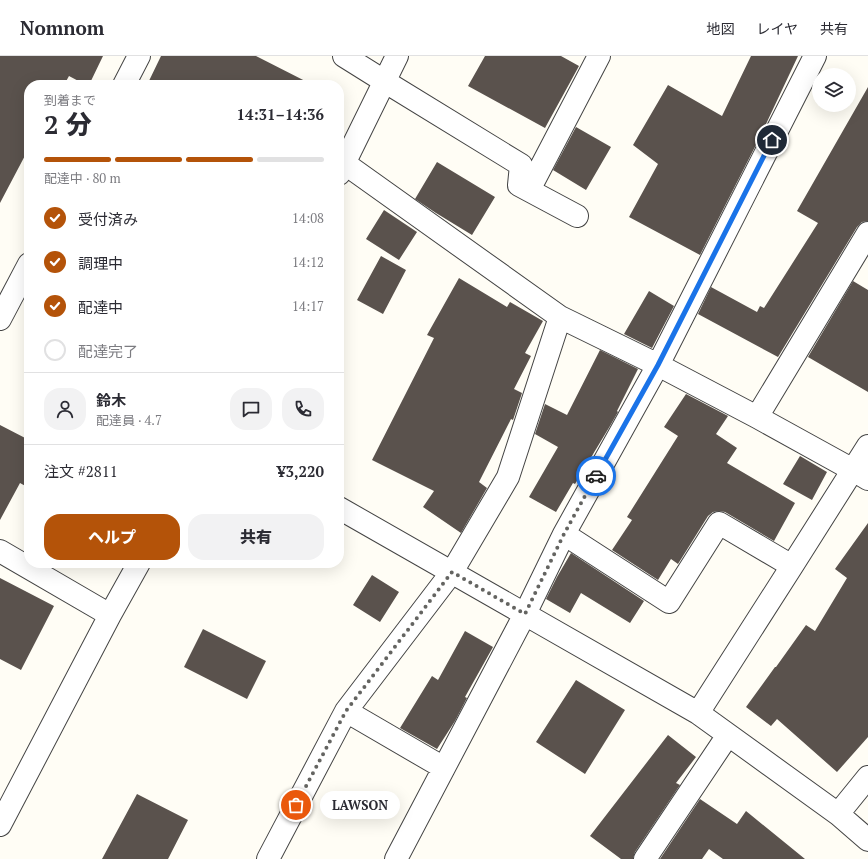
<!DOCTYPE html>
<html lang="ja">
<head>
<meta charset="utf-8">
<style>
	body { margin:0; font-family:"PT Serif","Noto Sans JP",serif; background:#f2f2f3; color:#2b2b33; height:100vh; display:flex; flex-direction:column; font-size:15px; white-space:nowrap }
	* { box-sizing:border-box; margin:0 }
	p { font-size:13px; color:#7c7c81 }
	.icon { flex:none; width:22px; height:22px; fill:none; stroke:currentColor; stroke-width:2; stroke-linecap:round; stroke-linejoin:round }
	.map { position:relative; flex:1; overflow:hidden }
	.sheet { position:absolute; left:24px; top:24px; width:320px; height:488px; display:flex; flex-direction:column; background:#fff; border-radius:16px; box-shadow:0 4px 16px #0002 }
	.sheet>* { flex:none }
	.fabs { position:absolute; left:812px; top:12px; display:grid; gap:8px }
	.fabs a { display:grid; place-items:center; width:44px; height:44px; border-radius:50%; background:#fff; box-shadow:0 4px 16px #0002; font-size:20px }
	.pin { position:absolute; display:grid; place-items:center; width:34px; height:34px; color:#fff; margin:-17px; border:2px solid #fff; border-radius:50%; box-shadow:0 1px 4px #0007 }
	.courier { position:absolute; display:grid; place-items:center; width:40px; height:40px; margin:-20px; border:3px solid #1a73e8; border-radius:50%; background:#fff; color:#222; box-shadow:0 1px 5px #0007 }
	.bubble { position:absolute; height:28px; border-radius:14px; background:#fff; box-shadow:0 4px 16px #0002; font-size:13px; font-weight:800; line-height:28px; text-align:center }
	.summary em { font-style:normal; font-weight:800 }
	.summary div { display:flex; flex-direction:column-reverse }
	.summary { display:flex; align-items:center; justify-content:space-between; height:68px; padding:0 20px }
	h1 { font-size:26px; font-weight:800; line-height:30px }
	.bar { display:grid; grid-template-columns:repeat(4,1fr); gap:6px 4px; align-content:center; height:48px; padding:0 20px }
	.bar i { height:5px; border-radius:3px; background:#e1e1e2 }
	.bar .current { background:#b45309 }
	.bar p { grid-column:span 4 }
	.line { display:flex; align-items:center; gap:10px; padding:0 20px; border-top:1px solid #e1e1e2 }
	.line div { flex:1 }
	.round { display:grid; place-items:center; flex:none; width:42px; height:42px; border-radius:16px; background:#f2f2f3 }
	ol { padding:0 20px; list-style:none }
	li { display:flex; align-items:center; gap:12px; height:44px }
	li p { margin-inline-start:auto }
	li .icon { padding:4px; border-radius:50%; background:#b45309; color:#fff; stroke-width:4 }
	li:last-child { color:#7c7c81 }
	li i { width:22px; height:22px; border:2px solid #e1e1e2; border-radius:50% }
	.primary-button { display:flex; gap:8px; margin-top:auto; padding:8px 20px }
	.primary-button a { flex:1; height:46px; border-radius:16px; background:#b45309; color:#fff; font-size:16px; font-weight:800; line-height:46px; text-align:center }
	.primary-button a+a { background:#f2f2f3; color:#2b2b33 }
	header { display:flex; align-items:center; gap:24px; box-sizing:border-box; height:56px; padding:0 20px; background:#fff; border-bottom:1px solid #e1e1e2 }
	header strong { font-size:19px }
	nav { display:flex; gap:22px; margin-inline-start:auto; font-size:14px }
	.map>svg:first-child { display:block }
	.building { fill:#5a524d }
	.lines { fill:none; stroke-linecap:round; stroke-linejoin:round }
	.minor-casing { stroke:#444; stroke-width:24 }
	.minor { stroke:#fff; stroke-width:22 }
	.done { stroke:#646461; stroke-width:4; stroke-dasharray:0 7.2 }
	.route { stroke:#1a73e8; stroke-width:5 }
</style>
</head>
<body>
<header>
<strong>Nomnom</strong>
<nav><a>地図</a><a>レイヤ</a><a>共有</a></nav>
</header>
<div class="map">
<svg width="868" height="803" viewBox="0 0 868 803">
	<rect width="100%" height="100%" fill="#fffdf5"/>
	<path class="building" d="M 0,0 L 103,0 L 89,29 L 86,29 L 69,20 L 64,29 L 29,29 L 29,92 L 0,147 Z
		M 161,0 L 256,0 L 313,29 L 147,29 Z
		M 485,0 L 561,0 L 579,10 L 545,72 L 468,30 Z
		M 751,0 L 798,0 L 759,83 L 700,199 L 629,161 L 658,108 L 633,89 L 668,29 L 722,60 Z
		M 868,31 L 868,165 L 862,166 L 857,171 L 778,301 L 698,258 L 711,231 L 757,256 L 760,250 L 764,252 L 818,167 L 797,155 Z
		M 576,71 L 611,91 L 586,134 L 553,114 Z
		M 437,106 L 495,141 L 472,179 L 436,157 L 415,143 Z
		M 384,154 L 417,176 L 399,204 L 366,183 Z
		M 381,200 L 406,214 L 383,258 L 357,244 Z
		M 459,222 L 507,251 L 510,246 L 543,265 L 525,297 L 531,300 L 514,333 L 522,337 L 513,364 L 511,363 L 479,426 L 487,432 L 461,477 L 423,451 L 434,435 L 372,404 L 434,282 L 427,279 Z
		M 853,225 L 868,234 L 868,336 L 808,301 Z
		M 649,235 L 674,250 L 652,292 L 624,278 Z
		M 600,294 L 638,313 L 617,355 L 618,356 L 610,370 L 575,428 L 573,427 L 556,456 L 529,441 L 558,391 L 535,378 L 545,348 L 567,359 Z
		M 686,338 L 728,360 L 716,378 L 737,392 L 727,407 L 795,447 L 774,485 L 725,456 L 719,455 L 713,456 L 708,460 L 678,508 L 671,503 L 658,524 L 612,494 L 632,464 L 627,461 L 678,380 L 664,371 Z
		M 0,369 L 29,384 L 29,432 L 20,427 L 0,464 Z
		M 800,400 L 827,416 L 812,444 L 783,428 Z
		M 868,467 L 868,681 L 837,716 L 777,663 L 771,670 L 746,651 L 775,611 L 776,611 L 806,569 L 815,575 L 847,522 L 835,513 Z
		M 571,497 L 644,545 L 630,567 L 581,537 L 570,557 L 546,543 L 557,521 Z
		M 372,519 L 399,536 L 380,566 L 353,549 Z
		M 0,522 L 54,550 L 21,614 L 0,603 Z
		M 203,573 L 266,605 L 247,643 L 184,611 Z
		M 465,575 L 493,591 L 465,641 L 467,642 L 455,665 L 437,693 L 400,672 L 432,620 L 438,624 Z
		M 576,624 L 625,654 L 585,718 L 536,686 Z
		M 668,679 L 696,701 L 676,727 L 680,729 L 635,796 L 633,803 L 621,803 L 590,780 Z
		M 137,738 L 188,764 L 168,803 L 102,803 Z
		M 700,743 L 737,768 L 746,755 L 805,803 L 723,803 L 709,793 L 702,803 L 660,803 Z"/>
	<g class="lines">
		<g class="minor-casing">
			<path id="minor" d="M 344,0 L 384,25 L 521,109 L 519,129 L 577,160
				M 124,29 L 139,0
				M 339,118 L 397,0
				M 529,134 L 599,0
				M 560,261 L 658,309 L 757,361 L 853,414 L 868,423
				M 0,263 L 29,208
				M 757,361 L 868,177
				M 339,452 L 698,657 L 838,758 L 868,784
				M 564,478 L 669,546 L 719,467 L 792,510
				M 0,495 L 110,559
				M 346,655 L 444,712
				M 698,657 L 792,510 L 868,390
				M 838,758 L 868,721
				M 0,769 L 110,559 L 139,507
				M 268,803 L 346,655 L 452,516 L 508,421 L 560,261 L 344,107
				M 396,803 L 525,558 L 564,478 L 658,309 L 815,0
				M 645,803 L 728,679"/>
		</g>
		<use href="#minor" class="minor"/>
	</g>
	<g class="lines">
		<path class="done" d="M 296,749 L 346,655 L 452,516 L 525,558 L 564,478 L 596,420"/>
		<path class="route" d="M 596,420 L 658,309 L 772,84"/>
	</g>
</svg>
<div class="fabs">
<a><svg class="icon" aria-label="layers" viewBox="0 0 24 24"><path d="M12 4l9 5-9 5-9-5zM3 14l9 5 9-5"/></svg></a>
</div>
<div class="pin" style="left:296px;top:749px;background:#ea580c"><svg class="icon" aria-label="bag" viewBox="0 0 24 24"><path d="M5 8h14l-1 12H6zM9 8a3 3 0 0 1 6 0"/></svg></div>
<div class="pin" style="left:772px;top:84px;background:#1f2937"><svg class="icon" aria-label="home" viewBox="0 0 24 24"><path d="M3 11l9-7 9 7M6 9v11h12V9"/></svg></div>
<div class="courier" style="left:596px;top:420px"><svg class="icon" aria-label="car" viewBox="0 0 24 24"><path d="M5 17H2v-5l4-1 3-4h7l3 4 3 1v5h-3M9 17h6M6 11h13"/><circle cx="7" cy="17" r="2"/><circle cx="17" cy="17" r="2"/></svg></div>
<div class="bubble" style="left:320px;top:735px;width:80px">LAWSON</div>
<section class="sheet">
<div class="summary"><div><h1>2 分</h1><p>到着まで</p></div><em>14:31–14:36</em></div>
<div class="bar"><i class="current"></i><i class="current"></i><i class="current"></i><i></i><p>配達中 · 80 m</p></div>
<ol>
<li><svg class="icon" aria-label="check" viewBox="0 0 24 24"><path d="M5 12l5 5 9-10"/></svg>受付済み<p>14:08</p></li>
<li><svg class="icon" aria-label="check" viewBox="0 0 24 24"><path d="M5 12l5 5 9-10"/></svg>調理中<p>14:12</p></li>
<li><svg class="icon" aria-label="check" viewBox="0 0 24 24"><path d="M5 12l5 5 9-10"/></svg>配達中<p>14:17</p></li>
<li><i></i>配達完了</li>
</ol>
<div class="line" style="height:72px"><a class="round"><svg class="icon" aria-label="person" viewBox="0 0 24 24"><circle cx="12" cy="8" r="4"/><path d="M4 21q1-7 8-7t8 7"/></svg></a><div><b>鈴木</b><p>配達員 · 4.7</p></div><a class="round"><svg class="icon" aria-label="chat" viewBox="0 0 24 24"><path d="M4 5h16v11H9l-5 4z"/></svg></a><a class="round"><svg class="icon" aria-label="phone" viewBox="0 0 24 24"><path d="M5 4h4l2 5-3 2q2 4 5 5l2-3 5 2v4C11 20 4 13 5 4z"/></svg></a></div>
<div class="line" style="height:52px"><div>注文 #2811</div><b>¥3,220</b></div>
<div class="primary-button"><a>ヘルプ</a><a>共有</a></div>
</section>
</div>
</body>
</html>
